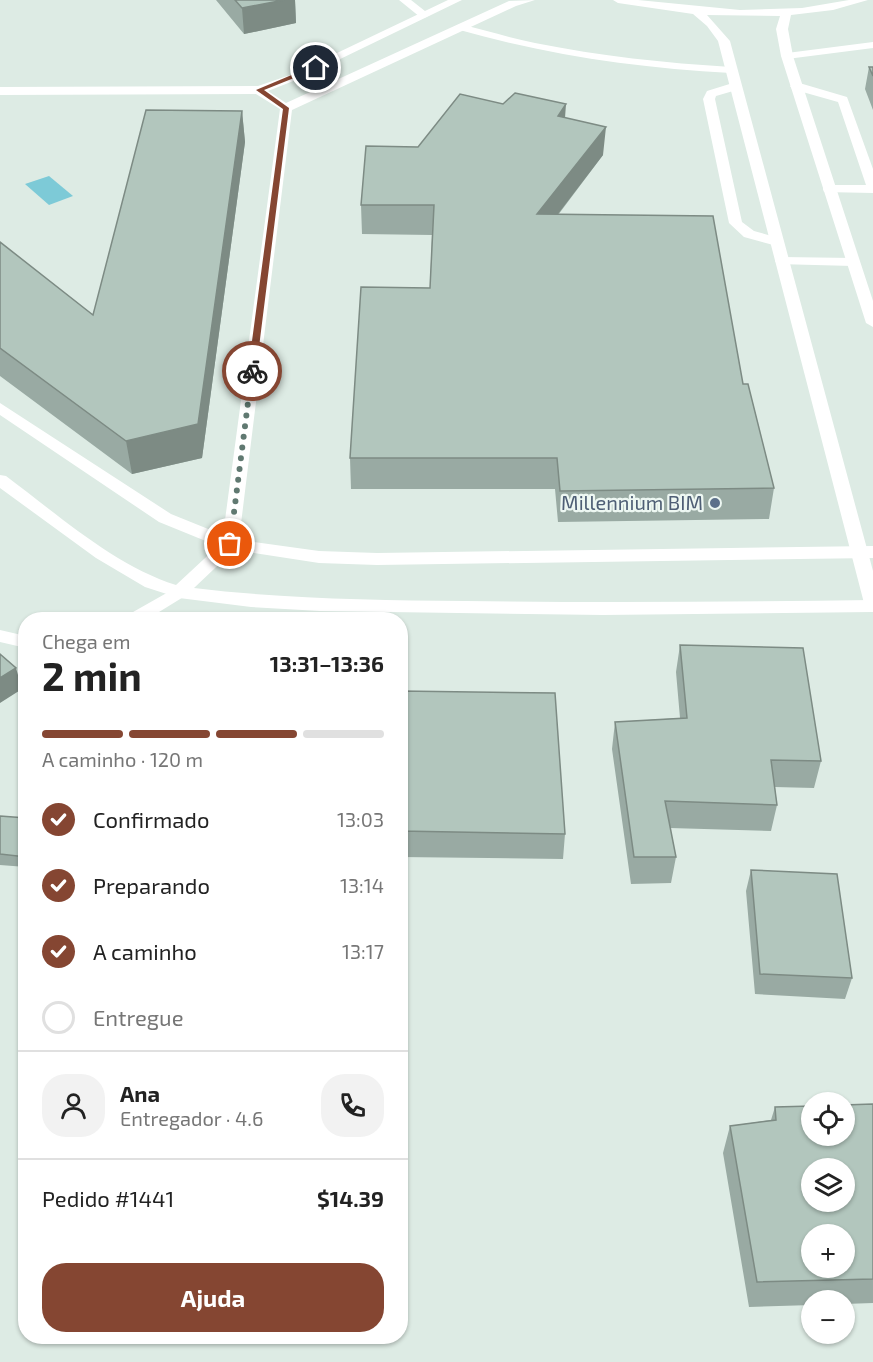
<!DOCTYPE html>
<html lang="pt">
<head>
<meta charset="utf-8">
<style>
	body { margin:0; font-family:"Exo 2",sans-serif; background:#f2f2f2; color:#222; height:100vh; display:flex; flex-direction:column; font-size:22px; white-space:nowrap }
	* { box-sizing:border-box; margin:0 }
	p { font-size:20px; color:#767676 }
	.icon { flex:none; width:33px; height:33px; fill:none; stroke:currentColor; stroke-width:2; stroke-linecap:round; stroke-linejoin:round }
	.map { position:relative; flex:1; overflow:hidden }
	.panel { position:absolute; left:18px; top:612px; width:390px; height:732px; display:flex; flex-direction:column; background:#fff; border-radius:24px; box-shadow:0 2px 4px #0004 }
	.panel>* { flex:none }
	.controls { position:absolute; left:801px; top:1092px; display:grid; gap:12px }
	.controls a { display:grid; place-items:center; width:54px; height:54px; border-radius:50%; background:#fff; box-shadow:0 2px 4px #0004; font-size:30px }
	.pin { position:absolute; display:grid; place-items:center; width:51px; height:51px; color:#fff; margin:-26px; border:3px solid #fff; border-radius:50%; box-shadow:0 2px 6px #0007 }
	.courier { position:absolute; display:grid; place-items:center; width:60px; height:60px; margin:-30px; border:4px solid #854632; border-radius:50%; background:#fff; color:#222; box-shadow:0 2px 8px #0007 }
	.summary em { font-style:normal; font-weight:700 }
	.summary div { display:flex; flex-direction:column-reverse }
	.summary { display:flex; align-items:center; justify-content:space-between; height:102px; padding:0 24px }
	h1 { font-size:39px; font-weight:700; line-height:45px }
	.bar { display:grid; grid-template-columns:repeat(4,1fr); gap:9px 6px; align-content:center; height:72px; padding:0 24px }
	.bar i { height:8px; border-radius:4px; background:#e0e0e0 }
	.bar .on { background:#854632 }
	.bar p { grid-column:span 4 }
	.line { display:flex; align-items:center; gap:15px; padding:0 24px; border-top:2px solid #e0e0e0 }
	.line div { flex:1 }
	.round { display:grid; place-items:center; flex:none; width:63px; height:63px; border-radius:24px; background:#f2f2f2 }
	ol { padding:0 24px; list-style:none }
	li { display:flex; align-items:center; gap:18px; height:66px }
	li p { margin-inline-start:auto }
	li .icon { padding:6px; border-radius:50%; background:#854632; color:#fff; stroke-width:4 }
	li:last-child { color:#767676 }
	li i { width:33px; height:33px; border:3px solid #e0e0e0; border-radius:50% }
	.button { display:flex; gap:12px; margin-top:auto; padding:12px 24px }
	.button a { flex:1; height:69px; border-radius:24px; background:#854632; color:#fff; font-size:24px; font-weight:700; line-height:69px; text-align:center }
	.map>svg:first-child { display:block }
	.water { fill:#7dcad7 }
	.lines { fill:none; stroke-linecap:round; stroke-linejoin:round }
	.service { fill:#fff; fill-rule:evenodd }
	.minor { fill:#fff; fill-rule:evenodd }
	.tertiary { fill:#fff; fill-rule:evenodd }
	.wall { fill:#99aaa3 }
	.shaded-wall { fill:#7d8b84 }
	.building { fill:#b2c6bd; stroke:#7d8b84; stroke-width:1.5; fill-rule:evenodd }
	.route { fill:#854632 }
	.done { stroke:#607971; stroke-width:6; stroke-dasharray:0 10.8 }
	.service-dot { fill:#5c6f8a; stroke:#edf7f2; stroke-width:2 }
	.labels { text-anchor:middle; stroke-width:4.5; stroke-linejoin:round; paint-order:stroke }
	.service-label { font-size:20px; fill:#4e5e75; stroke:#edf7f2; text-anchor:end }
</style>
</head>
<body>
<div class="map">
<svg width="873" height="1362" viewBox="0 0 873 1362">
	<rect width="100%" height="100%" fill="#ddebe4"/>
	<path class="water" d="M 49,176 L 73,196 L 49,205 L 25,184 Z"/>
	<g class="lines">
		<path class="service" d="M 399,0 L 411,0 L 430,15 L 424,18 L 420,17 Z
			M 460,24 C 485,30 510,38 535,43 C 600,56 665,63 731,67 L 737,70 L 731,73 C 637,68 547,55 456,29 L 454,27 Z
			M 873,42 L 873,48 L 787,59 L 781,56 L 787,53 Z
			M 179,586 L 185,588 L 188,592 L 185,596 L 146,620 L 124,620 L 126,616 Z
			M 0,630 L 26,636 L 26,648 L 0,642 Z"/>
		<path class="minor" d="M 448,0 L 462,0 L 301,78 L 268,91 L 286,103 L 509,1 L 535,0 L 516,6 L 292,110 L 239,540 L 319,551 L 377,553 L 873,546 L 873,558 L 377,565 L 319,563 L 234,550 L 194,588 C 284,599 374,600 465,601 C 601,603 737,602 873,600 L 873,612 L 603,615 L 320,611 L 251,607 L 179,598 L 145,587 L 96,558 L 0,488 L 0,475 L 6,476 C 57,514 115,566 176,585 L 218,546 L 159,522 L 0,415 L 0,403 L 171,514 L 223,535 L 280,109 L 256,94 L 0,95 L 0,87 L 258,86 L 293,74 Z
			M 736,82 L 740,83 L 740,89 L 716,96 L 715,99 L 742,222 L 754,231 L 782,239 L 784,242 L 782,245 L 777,246 L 744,237 L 729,223 L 703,99 L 707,91 Z
			M 796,82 L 847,97 L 873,169 L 873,193 L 824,192 L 823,189 L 824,186 L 829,185 L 866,185 L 838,102 L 792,89 L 790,86 Z
			M 782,257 L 853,258 L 860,262 L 853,266 L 777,264 L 775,261 Z"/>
		<path class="tertiary" d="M 613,0 L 638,0 L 740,10 L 802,8 L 849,0 L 868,0 L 833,10 L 791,15 L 788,29 L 793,56 L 873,301 L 873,327 L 866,323 L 781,56 L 776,29 L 780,16 L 707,15 L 730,41 L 873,571 L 873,609 L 867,607 L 864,603 L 718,41 L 707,26 L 693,14 L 618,3 Z"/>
	</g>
	<path class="wall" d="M 216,0 L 295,0 L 296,23 L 244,34 Z
		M 869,67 L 873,67 L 873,110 L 865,89 Z
		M 242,111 L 245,142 L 202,458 L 132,474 L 0,376 L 0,242 L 93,315 Z
		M 565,118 L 603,155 L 558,215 L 743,384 L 774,488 L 769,519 L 558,522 L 555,489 L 351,489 L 350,458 L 430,288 L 432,235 L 362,234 L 361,205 L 418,147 Z
		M 680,645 L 821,761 L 814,788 L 775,787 L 777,805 L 771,831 L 670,828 L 676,857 L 671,883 L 631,884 L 612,749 L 615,722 L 680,718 L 676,672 Z
		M 400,691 L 565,834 L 563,859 L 400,857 Z
		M 0,816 L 26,818 L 26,867 L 0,865 Z
		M 751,870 L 852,978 L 845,999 L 755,994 L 746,891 Z
		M 873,1104 L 873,1303 L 844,1304 L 844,1300 L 812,1300 L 812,1305 L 749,1307 L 723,1153 L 730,1126 L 771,1120 L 775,1107 Z"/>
	<path class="shaded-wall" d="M 284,0 L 295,0 L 296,23 L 244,34 L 242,8 Z
		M 566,104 L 564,132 L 558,116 Z
		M 242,111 L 245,142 L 202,458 L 132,474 L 126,441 Z
		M 606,127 L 603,155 L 535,244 L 537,214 Z
		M 16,668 L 22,689 L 0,703 L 0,678 Z"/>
	<path class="building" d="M 235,0 L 284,0 L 242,8 Z
		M 869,67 L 873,67 L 873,76 Z
		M 515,93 L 566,104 L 558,116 L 606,127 L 537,214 L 713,216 L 743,384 L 748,384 L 774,488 L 560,491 L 557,458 L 350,458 L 361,287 L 430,288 L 434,205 L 361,205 L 366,146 L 418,147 L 460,94 L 503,104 Z
		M 146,110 L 242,111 L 198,424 L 126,441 L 0,348 L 0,242 L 93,315 Z
		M 680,645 L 803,648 L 821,761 L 771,760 L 777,805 L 665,801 L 676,857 L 634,857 L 615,722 L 687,718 Z
		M 0,654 L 16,668 L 0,678 Z
		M 400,691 L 555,693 L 565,834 L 400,831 Z
		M 0,816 L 26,818 L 26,857 L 0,854 Z
		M 751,870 L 837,874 L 852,978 L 760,974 Z
		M 873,1104 L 873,1279 L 757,1282 L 730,1126 L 776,1120 L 775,1107 L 812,1106 L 812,1136 L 844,1136 L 844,1105 ZM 812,1168 L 844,1168 L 844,1202 L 812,1202 ZM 812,1234 L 844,1234 L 844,1268 L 812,1268 Z"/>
	<path class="route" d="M 313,66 L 319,68 L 264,90 L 289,108 L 256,371 L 252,374 L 248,371 L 283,109 L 256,90 Z"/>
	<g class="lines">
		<path class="done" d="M 230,544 L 252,371"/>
	</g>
	<circle class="service-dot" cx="715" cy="503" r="6"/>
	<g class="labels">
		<g class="service-label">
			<text x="703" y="510">Millennium BIM</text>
		</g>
	</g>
</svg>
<div class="controls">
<a><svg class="icon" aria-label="locate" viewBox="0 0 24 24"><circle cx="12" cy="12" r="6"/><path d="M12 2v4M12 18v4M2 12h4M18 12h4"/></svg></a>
<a><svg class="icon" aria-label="layers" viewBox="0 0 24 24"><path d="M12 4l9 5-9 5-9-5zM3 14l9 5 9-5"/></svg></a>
<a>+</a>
<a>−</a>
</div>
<div class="pin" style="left:230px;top:544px;background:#ea580c"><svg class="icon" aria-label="bag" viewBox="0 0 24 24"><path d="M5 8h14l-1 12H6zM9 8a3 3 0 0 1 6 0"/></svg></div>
<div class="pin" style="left:316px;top:68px;background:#1f2937"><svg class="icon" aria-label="home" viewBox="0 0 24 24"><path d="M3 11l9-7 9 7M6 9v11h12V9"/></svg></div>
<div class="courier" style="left:252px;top:371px"><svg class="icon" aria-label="bike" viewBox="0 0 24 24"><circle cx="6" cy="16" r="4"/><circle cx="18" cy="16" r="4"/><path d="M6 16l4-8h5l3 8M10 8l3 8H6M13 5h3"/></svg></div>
<section class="panel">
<div class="summary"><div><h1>2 min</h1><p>Chega em</p></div><em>13:31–13:36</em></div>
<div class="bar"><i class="on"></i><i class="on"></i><i class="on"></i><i></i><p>A caminho · 120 m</p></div>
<ol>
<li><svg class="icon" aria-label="check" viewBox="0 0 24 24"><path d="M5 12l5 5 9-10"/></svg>Confirmado<p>13:03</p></li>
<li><svg class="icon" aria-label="check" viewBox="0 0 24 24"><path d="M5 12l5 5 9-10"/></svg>Preparando<p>13:14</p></li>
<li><svg class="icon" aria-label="check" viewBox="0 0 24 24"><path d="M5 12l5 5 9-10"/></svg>A caminho<p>13:17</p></li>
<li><i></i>Entregue</li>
</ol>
<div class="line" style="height:108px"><a class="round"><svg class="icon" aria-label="person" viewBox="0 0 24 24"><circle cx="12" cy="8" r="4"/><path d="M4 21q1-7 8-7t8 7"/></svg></a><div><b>Ana</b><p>Entregador · 4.6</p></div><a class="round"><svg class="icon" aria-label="phone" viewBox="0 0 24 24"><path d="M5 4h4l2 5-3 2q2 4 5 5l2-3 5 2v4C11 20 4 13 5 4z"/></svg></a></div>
<div class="line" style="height:78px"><div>Pedido #1441</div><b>$14.39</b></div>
<div class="button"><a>Ajuda</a></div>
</section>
</div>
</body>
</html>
